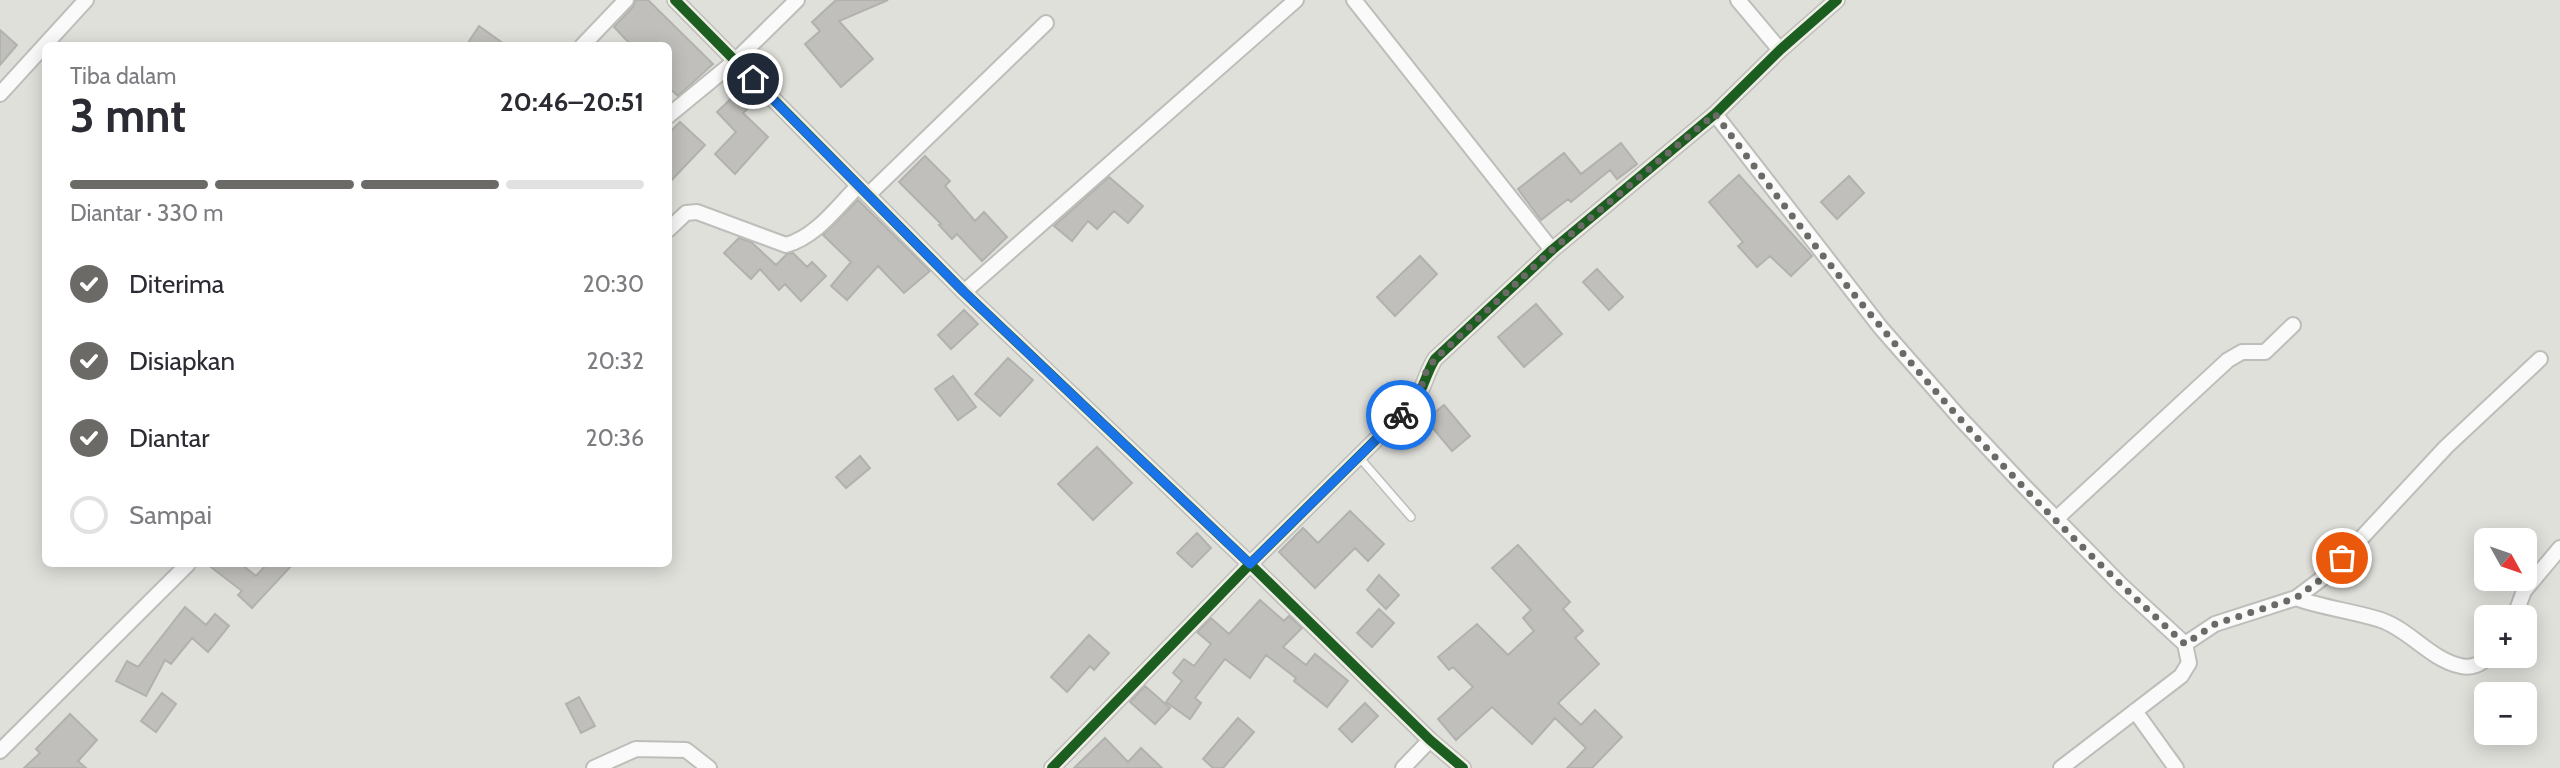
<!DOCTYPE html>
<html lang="id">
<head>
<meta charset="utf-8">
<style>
	body { margin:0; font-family:Cabin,sans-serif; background:#f7f7f7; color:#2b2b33; height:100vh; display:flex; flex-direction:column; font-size:26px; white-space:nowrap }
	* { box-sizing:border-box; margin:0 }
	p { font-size:23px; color:#7c7c81 }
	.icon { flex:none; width:38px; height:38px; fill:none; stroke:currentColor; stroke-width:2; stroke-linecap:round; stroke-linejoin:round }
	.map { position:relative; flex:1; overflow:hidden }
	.drawer { position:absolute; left:42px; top:42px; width:630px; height:525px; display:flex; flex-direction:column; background:#fff; border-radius:10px; box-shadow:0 4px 18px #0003 }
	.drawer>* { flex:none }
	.needle { width:46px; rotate:130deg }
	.controls { position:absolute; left:2474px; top:528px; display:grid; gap:14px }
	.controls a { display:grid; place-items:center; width:63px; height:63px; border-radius:10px; background:#fff; box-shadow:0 4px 18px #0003; font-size:35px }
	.pin { position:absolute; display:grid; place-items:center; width:60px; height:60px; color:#fff; margin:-30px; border:4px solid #fff; border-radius:50%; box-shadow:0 2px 7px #0007 }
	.courier { position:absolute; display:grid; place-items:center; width:70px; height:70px; margin:-35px; border:5px solid #1a73e8; border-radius:50%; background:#fff; color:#222; box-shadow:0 2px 9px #0007 }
	.overview em { font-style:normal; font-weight:800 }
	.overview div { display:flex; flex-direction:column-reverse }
	.overview { display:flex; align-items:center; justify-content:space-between; height:119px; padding:0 28px }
	h1 { font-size:46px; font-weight:800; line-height:52px }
	.bar { display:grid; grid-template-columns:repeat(4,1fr); gap:10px 7px; align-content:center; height:84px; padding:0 28px }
	.bar i { height:9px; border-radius:5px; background:#e1e1e2 }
	.bar .on { background:#6b6a67 }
	.bar p { grid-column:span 4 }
	ol { padding:0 28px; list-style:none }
	li { display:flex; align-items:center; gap:21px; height:77px }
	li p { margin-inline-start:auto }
	li .icon { padding:7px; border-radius:50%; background:#6b6a67; color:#fff; stroke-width:4 }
	li:last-child { color:#7c7c81 }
	li i { width:38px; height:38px; border:4px solid #e1e1e2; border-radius:50% }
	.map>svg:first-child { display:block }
	.building { fill:#c0bfbc; stroke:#b1b1ae; stroke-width:2 }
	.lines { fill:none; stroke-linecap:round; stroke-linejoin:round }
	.lane-casing { stroke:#bdbdba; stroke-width:10 }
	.street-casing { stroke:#bdbdba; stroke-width:18 }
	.lane { stroke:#fafafa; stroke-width:7 }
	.street { stroke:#fafafa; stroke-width:14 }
	.cycleway-casing { stroke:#f0eee6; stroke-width:15 }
	.cycleway { stroke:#1b5e20; stroke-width:10 }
	.done { stroke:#6b6a67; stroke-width:7; stroke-dasharray:0 12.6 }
	.route { stroke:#1a73e8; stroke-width:9 }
</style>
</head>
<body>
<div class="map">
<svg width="2560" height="768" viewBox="0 0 2560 768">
	<rect width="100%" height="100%" fill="#e0e0db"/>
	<path class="building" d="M 636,0 L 648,0 L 713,64 L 678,96 L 668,87 L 668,46 L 632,46 L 614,27 L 633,7 Z
		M 836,0 L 888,0 L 839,21 L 873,59 L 841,87 L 805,44 L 820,31 L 812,22 Z
		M 479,26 L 507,46 L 466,46 Z
		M 0,30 L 17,45 L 0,65 Z
		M 740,90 L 753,104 L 743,113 L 768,137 L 735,174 L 715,154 L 736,132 L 717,112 Z
		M 680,122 L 705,145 L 668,184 L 668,134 Z
		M 1621,143 L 1637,164 L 1617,179 L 1610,170 L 1571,202 L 1568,199 L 1541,220 L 1518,189 L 1564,153 L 1581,174 Z
		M 925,156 L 950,181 L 945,186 L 975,221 L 984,212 L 1007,237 L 982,261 L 957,234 L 952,239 L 939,225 L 941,224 L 899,182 Z
		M 1739,175 L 1812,256 L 1791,276 L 1770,256 L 1757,267 L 1738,246 L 1743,242 L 1709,202 Z
		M 1849,176 L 1864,193 L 1837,219 L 1821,202 Z
		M 1109,177 L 1143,206 L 1128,223 L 1114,211 L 1097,229 L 1088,221 L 1072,241 L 1054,226 Z
		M 858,200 L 930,271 L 904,293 L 878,266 L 847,300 L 831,286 L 851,262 L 823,235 Z
		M 739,238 L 751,242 L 776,265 L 787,254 L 793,253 L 807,267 L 812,262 L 826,276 L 801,301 L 785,284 L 779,290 L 760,269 L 751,279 L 724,253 Z
		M 1420,256 L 1437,274 L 1395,316 L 1377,297 Z
		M 1597,269 L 1623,297 L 1609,310 L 1583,282 Z
		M 1536,304 L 1562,334 L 1524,367 L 1498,337 Z
		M 964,310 L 978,324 L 951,349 L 938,335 Z
		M 1008,358 L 1033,380 L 1000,416 L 975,394 Z
		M 953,376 L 976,407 L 958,420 L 935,389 Z
		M 1444,405 L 1470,436 L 1452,451 L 1426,420 Z
		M 1097,447 L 1132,483 L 1093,520 L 1058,484 Z
		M 860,456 L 870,468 L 846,488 L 836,477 Z
		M 1350,511 L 1384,544 L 1368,561 L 1355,548 L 1315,588 L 1279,552 L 1303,528 L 1318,543 Z
		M 1197,533 L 1211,548 L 1192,567 L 1177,553 Z
		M 1518,545 L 1570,602 L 1563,609 L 1583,631 L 1575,638 L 1599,664 L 1558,703 L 1581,725 L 1595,710 L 1622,737 L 1592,768 L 1567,768 L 1586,748 L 1555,718 L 1532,744 L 1492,707 L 1456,740 L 1438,719 L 1473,687 L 1453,667 L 1449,670 L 1438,657 L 1477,624 L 1508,655 L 1534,631 L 1523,618 L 1531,610 L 1492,568 Z
		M 207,564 L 241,564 L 256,576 L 267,564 L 293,564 L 252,608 L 238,595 L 242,591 Z
		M 1379,575 L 1399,595 L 1386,609 L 1367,590 Z
		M 1260,600 L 1284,621 L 1289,616 L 1302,628 L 1283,647 L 1306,665 L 1315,654 L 1348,681 L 1327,707 L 1294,681 L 1296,678 L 1266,655 L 1250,678 L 1225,659 L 1195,698 L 1201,703 L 1190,719 L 1166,702 L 1182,681 L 1173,673 L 1184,659 L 1194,666 L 1211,644 L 1197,632 L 1211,618 L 1229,634 Z
		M 185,607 L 206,625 L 215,614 L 229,626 L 208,652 L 192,638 L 171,664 L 165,660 L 146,696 L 116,681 L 127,661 L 138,667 Z
		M 1379,609 L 1394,623 L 1372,647 L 1357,633 Z
		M 1089,635 L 1109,653 L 1094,670 L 1090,666 L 1067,692 L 1051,677 Z
		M 1145,686 L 1170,708 L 1155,724 L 1130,702 Z
		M 162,693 L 176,704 L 156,732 L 141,721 Z
		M 579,697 L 595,726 L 581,733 L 566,704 Z
		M 1365,703 L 1378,716 L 1352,742 L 1339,729 Z
		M 70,714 L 97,740 L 78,761 L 86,768 L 24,768 L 40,753 L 36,749 Z
		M 1238,718 L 1254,732 L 1223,768 L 1213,768 L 1203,759 Z
		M 1105,738 L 1128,762 L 1141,748 L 1162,768 L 1074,768 Z"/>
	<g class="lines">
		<g class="lane-casing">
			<path id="lane" d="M 1359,457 L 1411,517"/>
		</g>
		<g class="street-casing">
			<path id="street" d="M 675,0 L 964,292 L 1250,564 L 1430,740 L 1463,768
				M 1354,0 L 1552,250
				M 1738,0 L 1780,50
				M 582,46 L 626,0
				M 0,94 L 86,0
				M 1715,114 L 1881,328 L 1960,418 L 2023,485 L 2121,585 L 2185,644 L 2189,663 L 2181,676 L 2061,768
				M 668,116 L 735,61 L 797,0
				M 868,195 L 1046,23
				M 668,230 L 686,213 L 697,212 L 786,245 C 816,237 837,207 858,186
				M 964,292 L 1296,0
				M 2056,519 L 2228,360 L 2242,352 L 2265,352 L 2293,325
				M 2296,598 C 2323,608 2353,611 2381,620 C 2410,630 2431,660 2461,666 C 2473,669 2481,663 2491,656
				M 2514,618 L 2524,591 L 2560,548
				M 2185,644 L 2215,624 L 2296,598 L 2328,574 L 2446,447 L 2540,359
				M 2135,711 L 2176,768
				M 0,751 L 188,564
				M 594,768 L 636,749 L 686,750 L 709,768
				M 1052,768 L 1250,564 L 1414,402 C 1424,389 1426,373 1435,359 L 1552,250 L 1715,114 L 1780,50 L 1837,0
				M 1403,768 L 1430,740"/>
		</g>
		<use href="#lane" class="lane"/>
		<use href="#street" class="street"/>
		<g class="cycleway-casing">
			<path id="cycleway" d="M 675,0 L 964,292 L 1250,564 L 1430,740 L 1463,768
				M 1052,768 L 1250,564 L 1414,402 C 1424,389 1426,373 1435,359 L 1552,250 L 1715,114 L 1780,50 L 1837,0"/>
		</g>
		<use href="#cycleway" class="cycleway"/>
	</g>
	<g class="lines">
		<path class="done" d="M 1401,415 L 1419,395 L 1426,372 L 1435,359 L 1552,250 L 1715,114 C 1769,186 1823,258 1881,327 C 1974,440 2077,546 2185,644 L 2215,624 L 2296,598 L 2328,574 L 2342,558"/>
		<path class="route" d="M 753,79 L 964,292 L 1250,564 L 1401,415"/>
	</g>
</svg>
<div class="controls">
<a><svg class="needle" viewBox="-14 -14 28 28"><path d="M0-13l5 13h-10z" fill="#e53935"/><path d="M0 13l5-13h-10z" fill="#7c7c81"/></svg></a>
<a>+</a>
<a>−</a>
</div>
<div class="pin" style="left:2342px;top:558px;background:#ea580c"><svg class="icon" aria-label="bag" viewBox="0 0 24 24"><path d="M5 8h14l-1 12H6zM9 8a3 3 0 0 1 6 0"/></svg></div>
<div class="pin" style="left:753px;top:79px;background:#1f2937"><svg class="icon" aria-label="home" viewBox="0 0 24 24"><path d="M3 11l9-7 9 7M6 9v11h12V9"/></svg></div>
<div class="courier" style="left:1401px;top:415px"><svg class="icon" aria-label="bike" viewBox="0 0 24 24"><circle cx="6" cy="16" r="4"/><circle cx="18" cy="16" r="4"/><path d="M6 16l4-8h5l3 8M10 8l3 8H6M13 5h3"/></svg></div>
<section class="drawer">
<div class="overview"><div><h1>3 mnt</h1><p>Tiba dalam</p></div><em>20:46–20:51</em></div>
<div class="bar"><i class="on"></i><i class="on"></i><i class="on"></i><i></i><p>Diantar · 330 m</p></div>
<ol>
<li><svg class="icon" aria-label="check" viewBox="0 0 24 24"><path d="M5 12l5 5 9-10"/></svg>Diterima<p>20:30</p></li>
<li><svg class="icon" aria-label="check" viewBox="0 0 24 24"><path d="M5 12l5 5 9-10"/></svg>Disiapkan<p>20:32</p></li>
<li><svg class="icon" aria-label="check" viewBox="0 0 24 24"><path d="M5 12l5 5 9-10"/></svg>Diantar<p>20:36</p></li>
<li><i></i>Sampai</li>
</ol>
</section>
</div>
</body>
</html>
